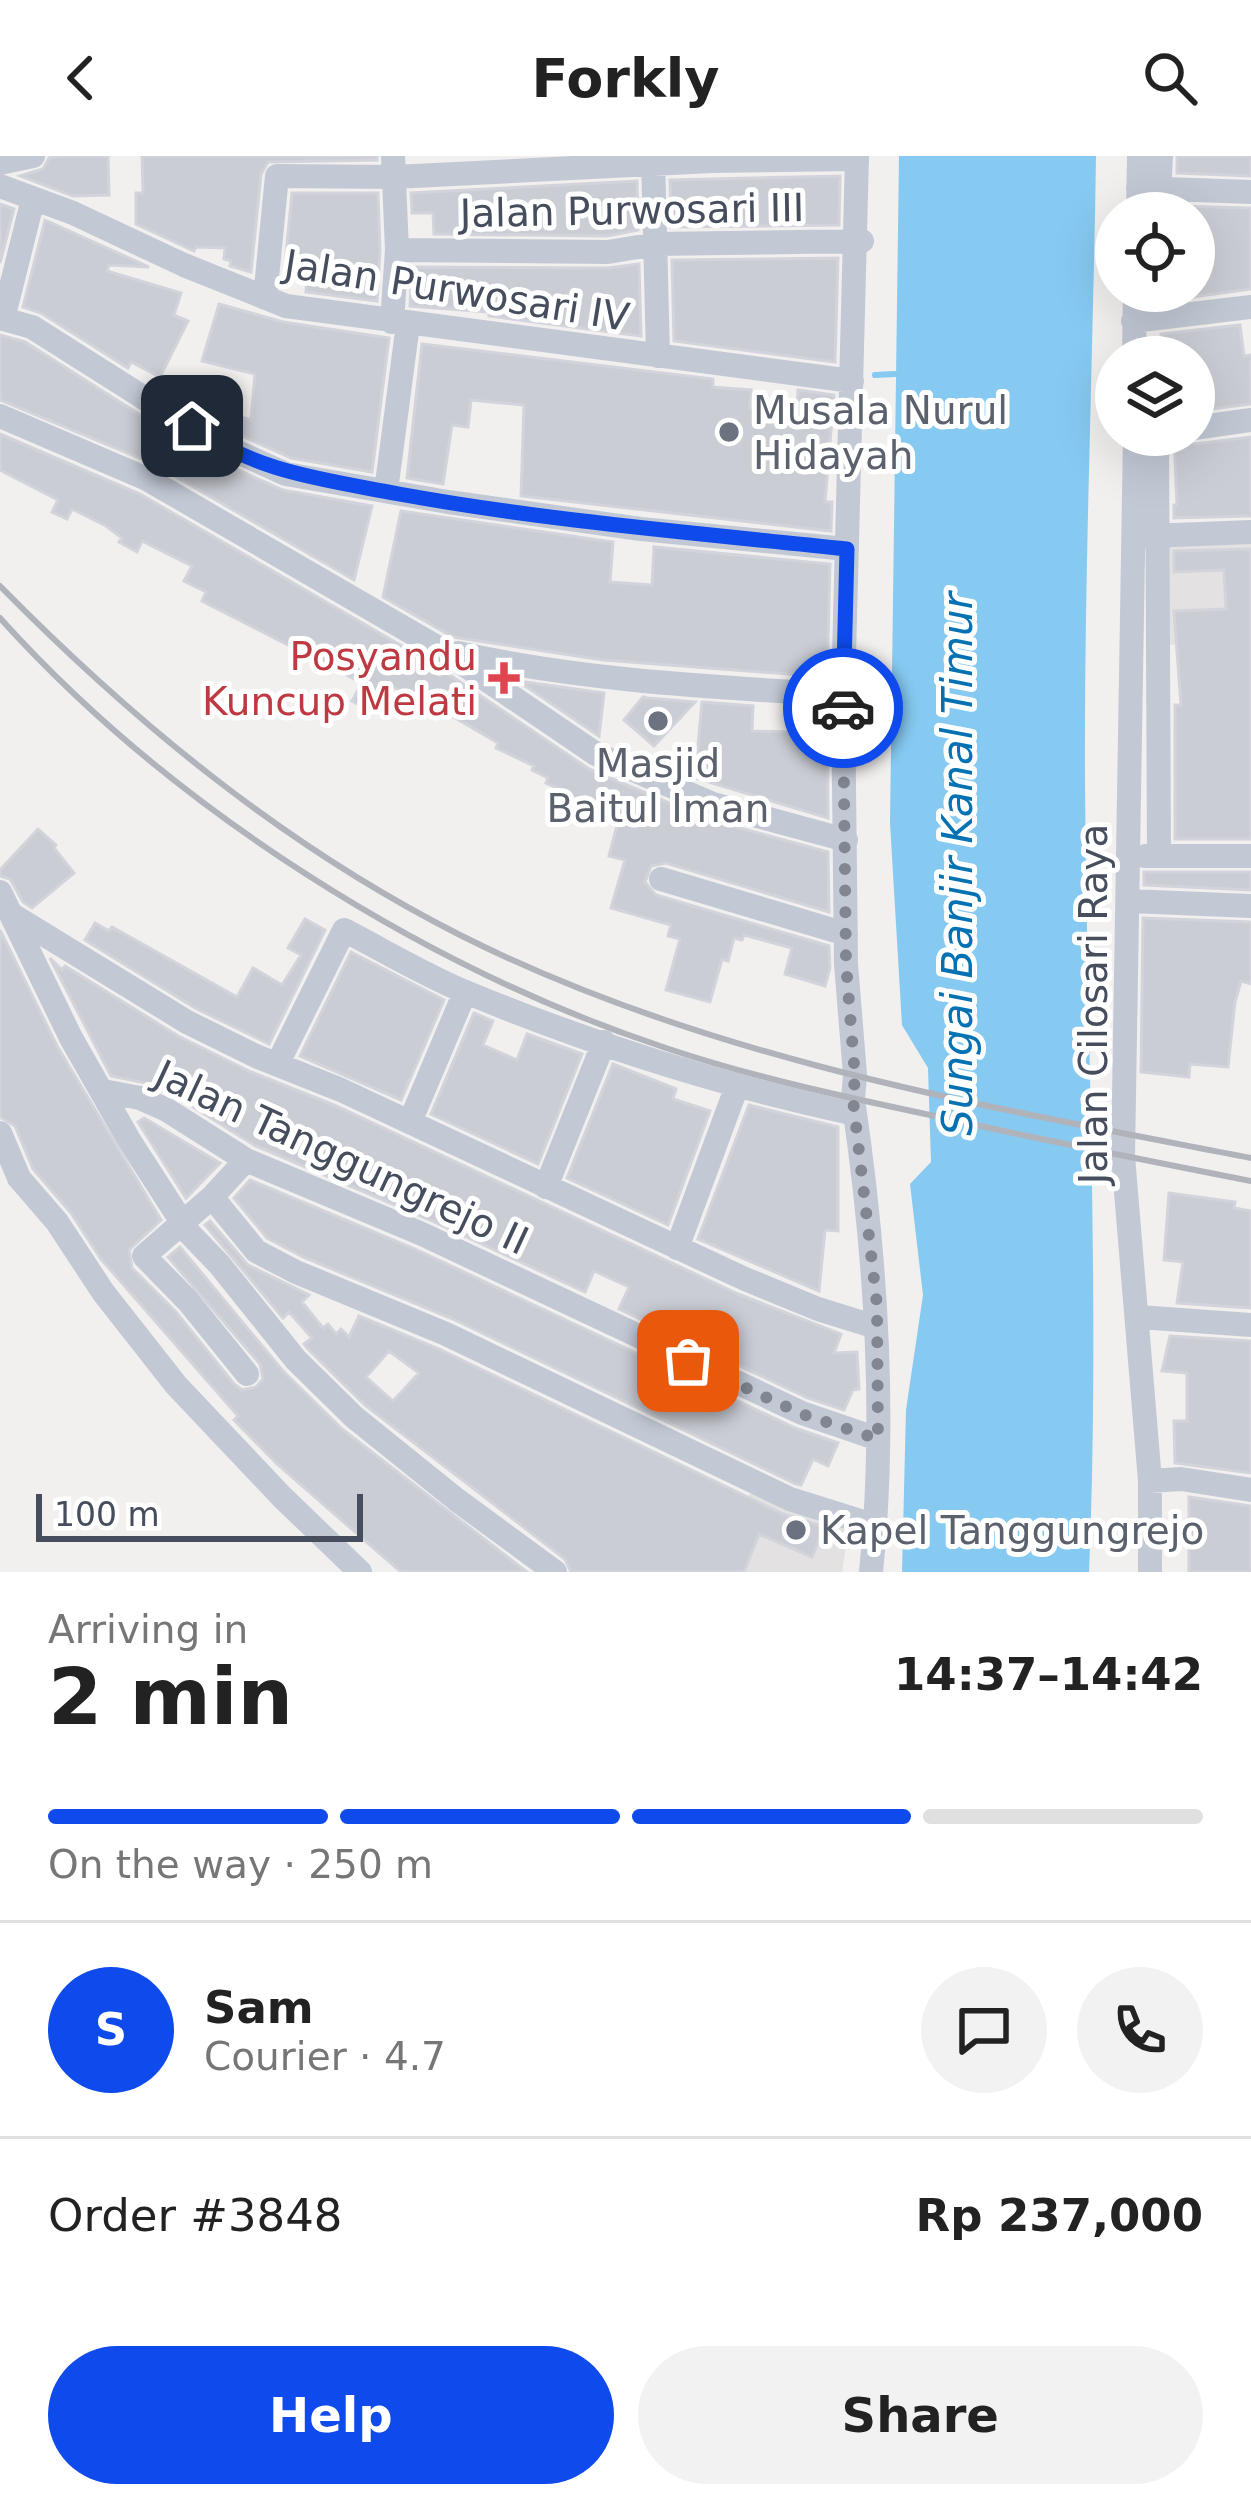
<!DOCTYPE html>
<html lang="en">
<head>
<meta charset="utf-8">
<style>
	body { margin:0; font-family:"DejaVu Sans",sans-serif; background:#f2f2f2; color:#222; height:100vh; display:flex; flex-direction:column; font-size:45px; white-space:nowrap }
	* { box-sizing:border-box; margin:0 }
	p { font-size:39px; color:#767676 }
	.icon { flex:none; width:66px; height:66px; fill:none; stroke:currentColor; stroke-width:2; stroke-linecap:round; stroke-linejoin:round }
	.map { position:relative; height:1416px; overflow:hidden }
	.panel { display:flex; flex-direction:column; background:#fff; flex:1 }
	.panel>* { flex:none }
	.controls { position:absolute; left:1095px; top:36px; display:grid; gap:24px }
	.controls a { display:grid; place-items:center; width:120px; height:120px; border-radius:50%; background:#fff; box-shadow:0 12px 48px #0002; font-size:60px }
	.scale { position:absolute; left:36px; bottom:30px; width:327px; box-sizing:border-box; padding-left:12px; border:6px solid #464e5e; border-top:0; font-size:33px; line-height:42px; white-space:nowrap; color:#464e5e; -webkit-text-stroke:9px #fff; paint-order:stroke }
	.pin { position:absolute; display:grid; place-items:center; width:102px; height:102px; color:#fff; margin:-51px; border-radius:24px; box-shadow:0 6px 18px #0006 }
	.courier { position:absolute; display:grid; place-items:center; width:120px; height:120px; margin:-60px; border:9px solid #0e4aec; border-radius:50%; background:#fff; color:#222; box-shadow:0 3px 15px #0007 }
	.summary em { font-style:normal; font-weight:800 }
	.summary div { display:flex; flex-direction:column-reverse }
	.summary { display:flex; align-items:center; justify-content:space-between; height:204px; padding:0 48px }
	h1 { font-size:78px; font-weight:800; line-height:90px }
	.bar { display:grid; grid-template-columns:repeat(4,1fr); gap:18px 12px; align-content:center; height:144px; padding:0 48px }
	.bar i { height:15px; border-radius:9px; background:#e0e0e0 }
	.bar .current { background:#0e4aec }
	.bar p { grid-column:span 4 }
	.line { display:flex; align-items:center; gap:30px; padding:0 48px; border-top:3px solid #e0e0e0 }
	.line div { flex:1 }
	.round { display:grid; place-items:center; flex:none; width:126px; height:126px; border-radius:63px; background:#f2f2f2 }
	.button { display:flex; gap:24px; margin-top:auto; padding:24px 48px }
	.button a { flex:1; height:138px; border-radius:72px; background:#0e4aec; color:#fff; font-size:48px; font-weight:800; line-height:138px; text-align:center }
	.button a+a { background:#f2f2f2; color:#222 }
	header { display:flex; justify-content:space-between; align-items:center; height:156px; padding:0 48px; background:#fff; font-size:54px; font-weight:800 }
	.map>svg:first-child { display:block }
	.education { fill:#e3e1e1 }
	.water { fill:#86c9f1 }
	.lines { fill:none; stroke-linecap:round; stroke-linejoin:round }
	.stream { stroke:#86c9f1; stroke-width:6 }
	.building { fill:#cbcdd5; stroke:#d3d4db; stroke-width:3; fill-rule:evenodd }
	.street { stroke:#c2c9d5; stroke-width:24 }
	.rail { stroke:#b1b3ba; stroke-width:6 }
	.done { stroke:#828691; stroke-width:12; stroke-dasharray:0 21.6 }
	.route { stroke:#0e4aec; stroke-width:15 }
	.worship-dot { fill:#6b7280; stroke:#fff; stroke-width:4.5 }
	.health-dot { fill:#e0444e; stroke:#fff; stroke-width:4.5 }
	.labels { text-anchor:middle; stroke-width:10; stroke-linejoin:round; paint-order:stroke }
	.street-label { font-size:39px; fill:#464e5e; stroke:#fff }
	.worship-label { font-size:39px; fill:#5b616d; stroke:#fff; text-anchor:start }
	.health-label { font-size:39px; fill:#be3a42; stroke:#fff; text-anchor:end }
	.water-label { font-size:42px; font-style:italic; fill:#0471b3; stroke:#fff }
</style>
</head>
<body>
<header><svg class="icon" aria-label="back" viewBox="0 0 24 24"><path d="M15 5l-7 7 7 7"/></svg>Forkly<svg class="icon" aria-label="search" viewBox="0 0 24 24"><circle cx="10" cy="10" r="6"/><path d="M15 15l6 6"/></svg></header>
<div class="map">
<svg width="1251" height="1416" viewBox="0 0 1251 1416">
	<rect width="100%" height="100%" fill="#f2efef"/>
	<path class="education" d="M 1251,379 L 1251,470 L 1222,487 L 1164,489 L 1152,383 Z
		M 750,1337 L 849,1370 L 842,1416 L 714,1416 Z"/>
	<path class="water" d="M 899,0 L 1096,0 C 1093,209 1084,418 1085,626 C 1087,890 1100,1153 1089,1416 L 902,1416 L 906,1254 L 923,1139 L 910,1028 L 931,1006 L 928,912 L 902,869 L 890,667 Z"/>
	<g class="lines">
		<path class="stream" d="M 875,219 L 895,218"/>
	</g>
	<path class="building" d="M 58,0 L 108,0 L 109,39 L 73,40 L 20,20 L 43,13 L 49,2 Z
		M 142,0 L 377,0 L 377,4 L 268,6 L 261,18 L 251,116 L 230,110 L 231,105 L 224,103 L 225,92 L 196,91 L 194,95 L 136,68 L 136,37 L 143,37 Z
		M 1177,0 L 1251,0 L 1251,20 L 1177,17 Z
		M 840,20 L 839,69 L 671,71 L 670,24 Z
		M 637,25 L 638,74 L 607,80 L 434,78 L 433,57 L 412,57 L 411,37 Z
		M 292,37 L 378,37 L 380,94 L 377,145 L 306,136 L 307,122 L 284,119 Z
		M 0,48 L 14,53 L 0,107 Z
		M 1175,50 L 1251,52 L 1251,133 L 1157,146 L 1159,135 L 1194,135 L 1194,57 L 1175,57 Z
		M 45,64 L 149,111 L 109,109 L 107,115 L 181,137 L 174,159 L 188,165 L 160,221 L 131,206 L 128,212 L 41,157 L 23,151 Z
		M 838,102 L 835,206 L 674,185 L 672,104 Z
		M 639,108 L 641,180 L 489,160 L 489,156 L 410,150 L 412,111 L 608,112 Z
		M 219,148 L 283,166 L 389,182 L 372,316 L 291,302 L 220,270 L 224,255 L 251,264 L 255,218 L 202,205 Z
		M 1240,169 L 1244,200 L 1251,199 L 1251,248 L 1194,255 L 1194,201 L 1164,201 L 1161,178 Z
		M 0,179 L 25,186 L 202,298 L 283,334 L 372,350 L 354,424 L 154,308 L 0,244 Z
		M 422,188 L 713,223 L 713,231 L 751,234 L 750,252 L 797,254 L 798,234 L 834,239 L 825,346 L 832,346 L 831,375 L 521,340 L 524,249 L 471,244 L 468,271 L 452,269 L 443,328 L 407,322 Z
		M 0,278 L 140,338 L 438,511 L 589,613 L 707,663 L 828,696 L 829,756 L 666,707 L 651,710 L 645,726 L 656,739 L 829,790 L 830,812 L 825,830 L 785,818 L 792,792 L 744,779 L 742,784 L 734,782 L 728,805 L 722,803 L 710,846 L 666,834 L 680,783 L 668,780 L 671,769 L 611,752 L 625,704 L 609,700 L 619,662 L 562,638 L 563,635 L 546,627 L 548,622 L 532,614 L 534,610 L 496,592 L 498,587 L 416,539 L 414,543 L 388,528 L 374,556 L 352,545 L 362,527 L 202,445 L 206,436 L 184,425 L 192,410 L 142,385 L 137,396 L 119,386 L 122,382 L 106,370 L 72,353 L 67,363 L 52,356 L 58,344 L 0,314 Z
		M 1179,279 L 1195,288 L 1251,281 L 1251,360 L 1174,362 L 1174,349 L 1177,349 L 1174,280 Z
		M 401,355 L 613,386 L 610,426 L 652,429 L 654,391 L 830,408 L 827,521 L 603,504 L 453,481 L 383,441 Z
		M 1251,393 L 1251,683 L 1175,683 L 1175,549 L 1181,549 L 1174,455 L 1226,453 L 1224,414 L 1174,416 L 1174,395 Z
		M 518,525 L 604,537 L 599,580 Z
		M 643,541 L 648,542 L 695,546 L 654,590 L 624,564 Z
		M 702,546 L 753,550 L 752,575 L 791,576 L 792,552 L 827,555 L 828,662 L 695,622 Z
		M 38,673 L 56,689 L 54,692 L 74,717 L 32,752 L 23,746 L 10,723 L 0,720 L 0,714 Z
		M 1144,716 L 1251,716 L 1251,734 L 1144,729 Z
		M 1143,762 L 1251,766 L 1251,828 L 1241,825 L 1235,846 L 1228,911 L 1190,908 L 1189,921 L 1141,916 Z
		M 305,763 L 325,774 L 269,888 L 195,852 L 85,784 L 95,767 L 109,775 L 112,771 L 237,841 L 253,812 L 282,829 L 301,799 L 288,792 Z
		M 0,774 L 57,890 L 161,1064 L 129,1094 L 132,1112 L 176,1156 L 234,1228 L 242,1234 L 256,1231 L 263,1223 L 260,1208 L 168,1101 L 180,1091 L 283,1215 L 342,1273 L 527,1416 L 401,1416 L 277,1308 L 234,1264 L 238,1260 L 101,1103 L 71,1057 L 33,1013 L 15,970 L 0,961 Z
		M 351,796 L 444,844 L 401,944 L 300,900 Z
		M 50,802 L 62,814 L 65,810 L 178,880 L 251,916 L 334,949 L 738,1138 L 841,1178 L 834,1197 L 857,1196 L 859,1233 L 853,1234 L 844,1254 L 808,1242 L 619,1153 L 629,1131 L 594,1115 L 585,1136 L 428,1063 L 254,989 L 174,939 L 146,927 L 111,920 Z
		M 474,857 L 493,865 L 483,889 L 517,904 L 527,878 L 582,898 L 538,1008 L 431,958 Z
		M 613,908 L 676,933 L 673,943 L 710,955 L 668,1069 L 567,1022 Z
		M 749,949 L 838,971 L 838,1075 L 825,1074 L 819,1135 L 698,1083 Z
		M 144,962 L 220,1007 L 186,1042 L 138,966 Z
		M 250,1024 L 415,1093 L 795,1272 L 838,1287 L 828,1310 L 813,1303 L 801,1329 L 796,1328 L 453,1163 L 303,1101 L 267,1082 L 234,1042 Z
		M 1169,1037 L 1235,1046 L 1234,1052 L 1251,1055 L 1251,1152 L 1177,1147 L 1183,1106 L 1164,1104 Z
		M 210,1065 L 248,1109 L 309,1139 L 302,1146 L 323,1172 L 328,1168 L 336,1178 L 341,1173 L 349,1181 L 359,1160 L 439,1193 L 783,1358 L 825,1371 L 812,1401 L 759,1378 L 744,1416 L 571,1416 L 565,1403 L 365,1249 L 308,1193 L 304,1188 L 312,1182 L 289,1156 L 283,1162 L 205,1069 ZM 389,1195 L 419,1217 L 393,1245 L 366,1221 Z
		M 1170,1180 L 1251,1185 L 1251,1317 L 1175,1307 L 1174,1265 L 1187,1265 L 1187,1217 L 1162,1215 Z
		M 1189,1341 L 1251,1350 L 1251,1416 L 1189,1416 Z"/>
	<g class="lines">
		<path class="street" d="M 653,0 L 658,200
			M 857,0 L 843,539 L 846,808 L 855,919 L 853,943 C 876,1099 887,1259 871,1416
			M 0,7 L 33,0
			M 0,30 L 73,57 L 184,109 L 286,150 L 852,225
			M 1138,32 L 1251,36
			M 33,43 L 3,163 L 32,171 L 209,283 L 286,318 L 448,346 L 641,373 L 847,393
			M 1138,57 L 1139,0
			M 1158,57 L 1161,0
			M 397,94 L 608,96 L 656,88 L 862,85 L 857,88
			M 265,142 L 277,20 L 394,21 L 712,5 L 857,3 L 857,7
			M 1133,165 L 1251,151
			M 392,166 L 397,94 L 393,0
			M 1134,201 L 1135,135
			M 0,260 L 147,323 L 447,497 L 596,598 L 713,648 L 846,684
			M 1194,272 L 1251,264
			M 1135,279 L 1123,1000 L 1150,1325 L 1150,1416
			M 1157,279 L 1159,700
			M 386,335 L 408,168
			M 1148,380 L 1251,376
			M 458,497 C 585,525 713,531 843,539
			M 1145,700 L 1251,700
			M 661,723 L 846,778
			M 0,736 L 71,882 L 129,984 L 189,1077 L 219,1108 L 296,1204 L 354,1261 L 457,1344 L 555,1416
			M 1129,745 L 1251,750
			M 14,760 L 187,866 L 258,901 L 341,934 L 745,1123 L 818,1153 L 876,1171
			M 278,907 L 344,774 C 385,795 426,820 468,837 C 592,888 724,930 855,958
			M 103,935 L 140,942 L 167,954 L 246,1004 L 422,1078 L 802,1257 L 878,1283
			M 410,966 L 465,836
			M 0,977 L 19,1022 L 57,1066 L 103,1136 L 176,1229 L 282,1341 L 360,1416
			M 246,1004 L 212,1041 L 144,1100 L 188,1145 L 247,1218
			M 546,1031 L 604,886
			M 212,1041 L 256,1095 L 296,1116 L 446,1178 L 790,1343 L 876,1370
			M 677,1092 L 737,930
			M 1139,1161 L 1251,1169
			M 1150,1325 L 1181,1323 L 1251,1334"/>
		<path class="rail" d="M 0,430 C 136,568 286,691 460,779 C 706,903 983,950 1251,1002
			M 0,462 C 171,652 424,812 666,892 C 752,921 841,940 930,959 C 1037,983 1144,1004 1251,1025"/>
	</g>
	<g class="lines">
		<path class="done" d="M 688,1205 L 802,1258 L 878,1283 L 877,1149 L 853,944 L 855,920 L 846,808 L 843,552"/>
		<path class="route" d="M 192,270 C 257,317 323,323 399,338 C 548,365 697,377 847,393 L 843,552"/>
	</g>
	<g class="worship-dot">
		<circle cx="729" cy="276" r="12"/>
		<circle cx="658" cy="565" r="12"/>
		<circle cx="796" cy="1374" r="12"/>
	</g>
	<path class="health-dot" d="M498 504h12v12h12v12h-12v12h-12v-12h-12v-12h12z"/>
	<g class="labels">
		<g class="street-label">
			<text transform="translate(632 54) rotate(-1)" y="14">Jalan Purwosari III</text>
			<text transform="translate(457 134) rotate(9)" y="14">Jalan Purwosari IV</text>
			<text transform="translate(1093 848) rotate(-90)" y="14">Jalan Cilosari Raya</text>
			<text transform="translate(342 1001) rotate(25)" y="14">Jalan Tanggungrejo II</text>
		</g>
		<g class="worship-label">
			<text x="753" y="268">Musala Nurul<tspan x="753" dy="45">Hidayah</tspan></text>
			<text x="658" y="621" text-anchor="middle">Masjid<tspan x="658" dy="45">Baitul Iman</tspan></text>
			<text x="820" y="1388">Kapel Tanggungrejo</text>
		</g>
		<g class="health-label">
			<text x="477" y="514">Posyandu<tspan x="477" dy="45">Kuncup Melati</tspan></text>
		</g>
		<g class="water-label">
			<text transform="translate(957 708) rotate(-90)" y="15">Sungai Banjir Kanal Timur</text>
		</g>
	</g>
</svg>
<div class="controls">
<a><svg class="icon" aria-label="locate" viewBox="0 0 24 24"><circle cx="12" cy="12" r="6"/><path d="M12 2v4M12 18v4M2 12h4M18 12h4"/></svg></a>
<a><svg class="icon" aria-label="layers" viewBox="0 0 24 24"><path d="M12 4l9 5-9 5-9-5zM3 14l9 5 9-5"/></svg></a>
</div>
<div class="scale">100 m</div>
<div class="pin" style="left:688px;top:1205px;background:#ea580c"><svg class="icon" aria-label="bag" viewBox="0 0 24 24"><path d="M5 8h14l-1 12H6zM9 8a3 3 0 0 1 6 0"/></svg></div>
<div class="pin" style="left:192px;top:270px;background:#1f2937"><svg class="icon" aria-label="home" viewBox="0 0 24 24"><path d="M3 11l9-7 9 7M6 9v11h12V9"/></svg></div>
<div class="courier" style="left:843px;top:552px"><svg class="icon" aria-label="car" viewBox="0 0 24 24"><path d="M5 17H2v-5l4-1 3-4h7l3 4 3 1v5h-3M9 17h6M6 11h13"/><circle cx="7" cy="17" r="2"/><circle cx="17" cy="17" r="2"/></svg></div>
</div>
<section class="panel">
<div class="summary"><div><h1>2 min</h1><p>Arriving in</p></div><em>14:37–14:42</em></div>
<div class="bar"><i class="current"></i><i class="current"></i><i class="current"></i><i></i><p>On the way · 250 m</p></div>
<div class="line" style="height:216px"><b class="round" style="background:#0e4aec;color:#fff">S</b><div><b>Sam</b><p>Courier · 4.7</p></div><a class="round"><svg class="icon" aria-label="chat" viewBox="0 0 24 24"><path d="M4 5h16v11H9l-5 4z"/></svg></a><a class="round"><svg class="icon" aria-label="phone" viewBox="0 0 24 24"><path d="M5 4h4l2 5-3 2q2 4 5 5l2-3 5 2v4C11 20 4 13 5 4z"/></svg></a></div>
<div class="line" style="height:156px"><div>Order #3848</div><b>Rp 237,000</b></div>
<div class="button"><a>Help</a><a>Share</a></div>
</section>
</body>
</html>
